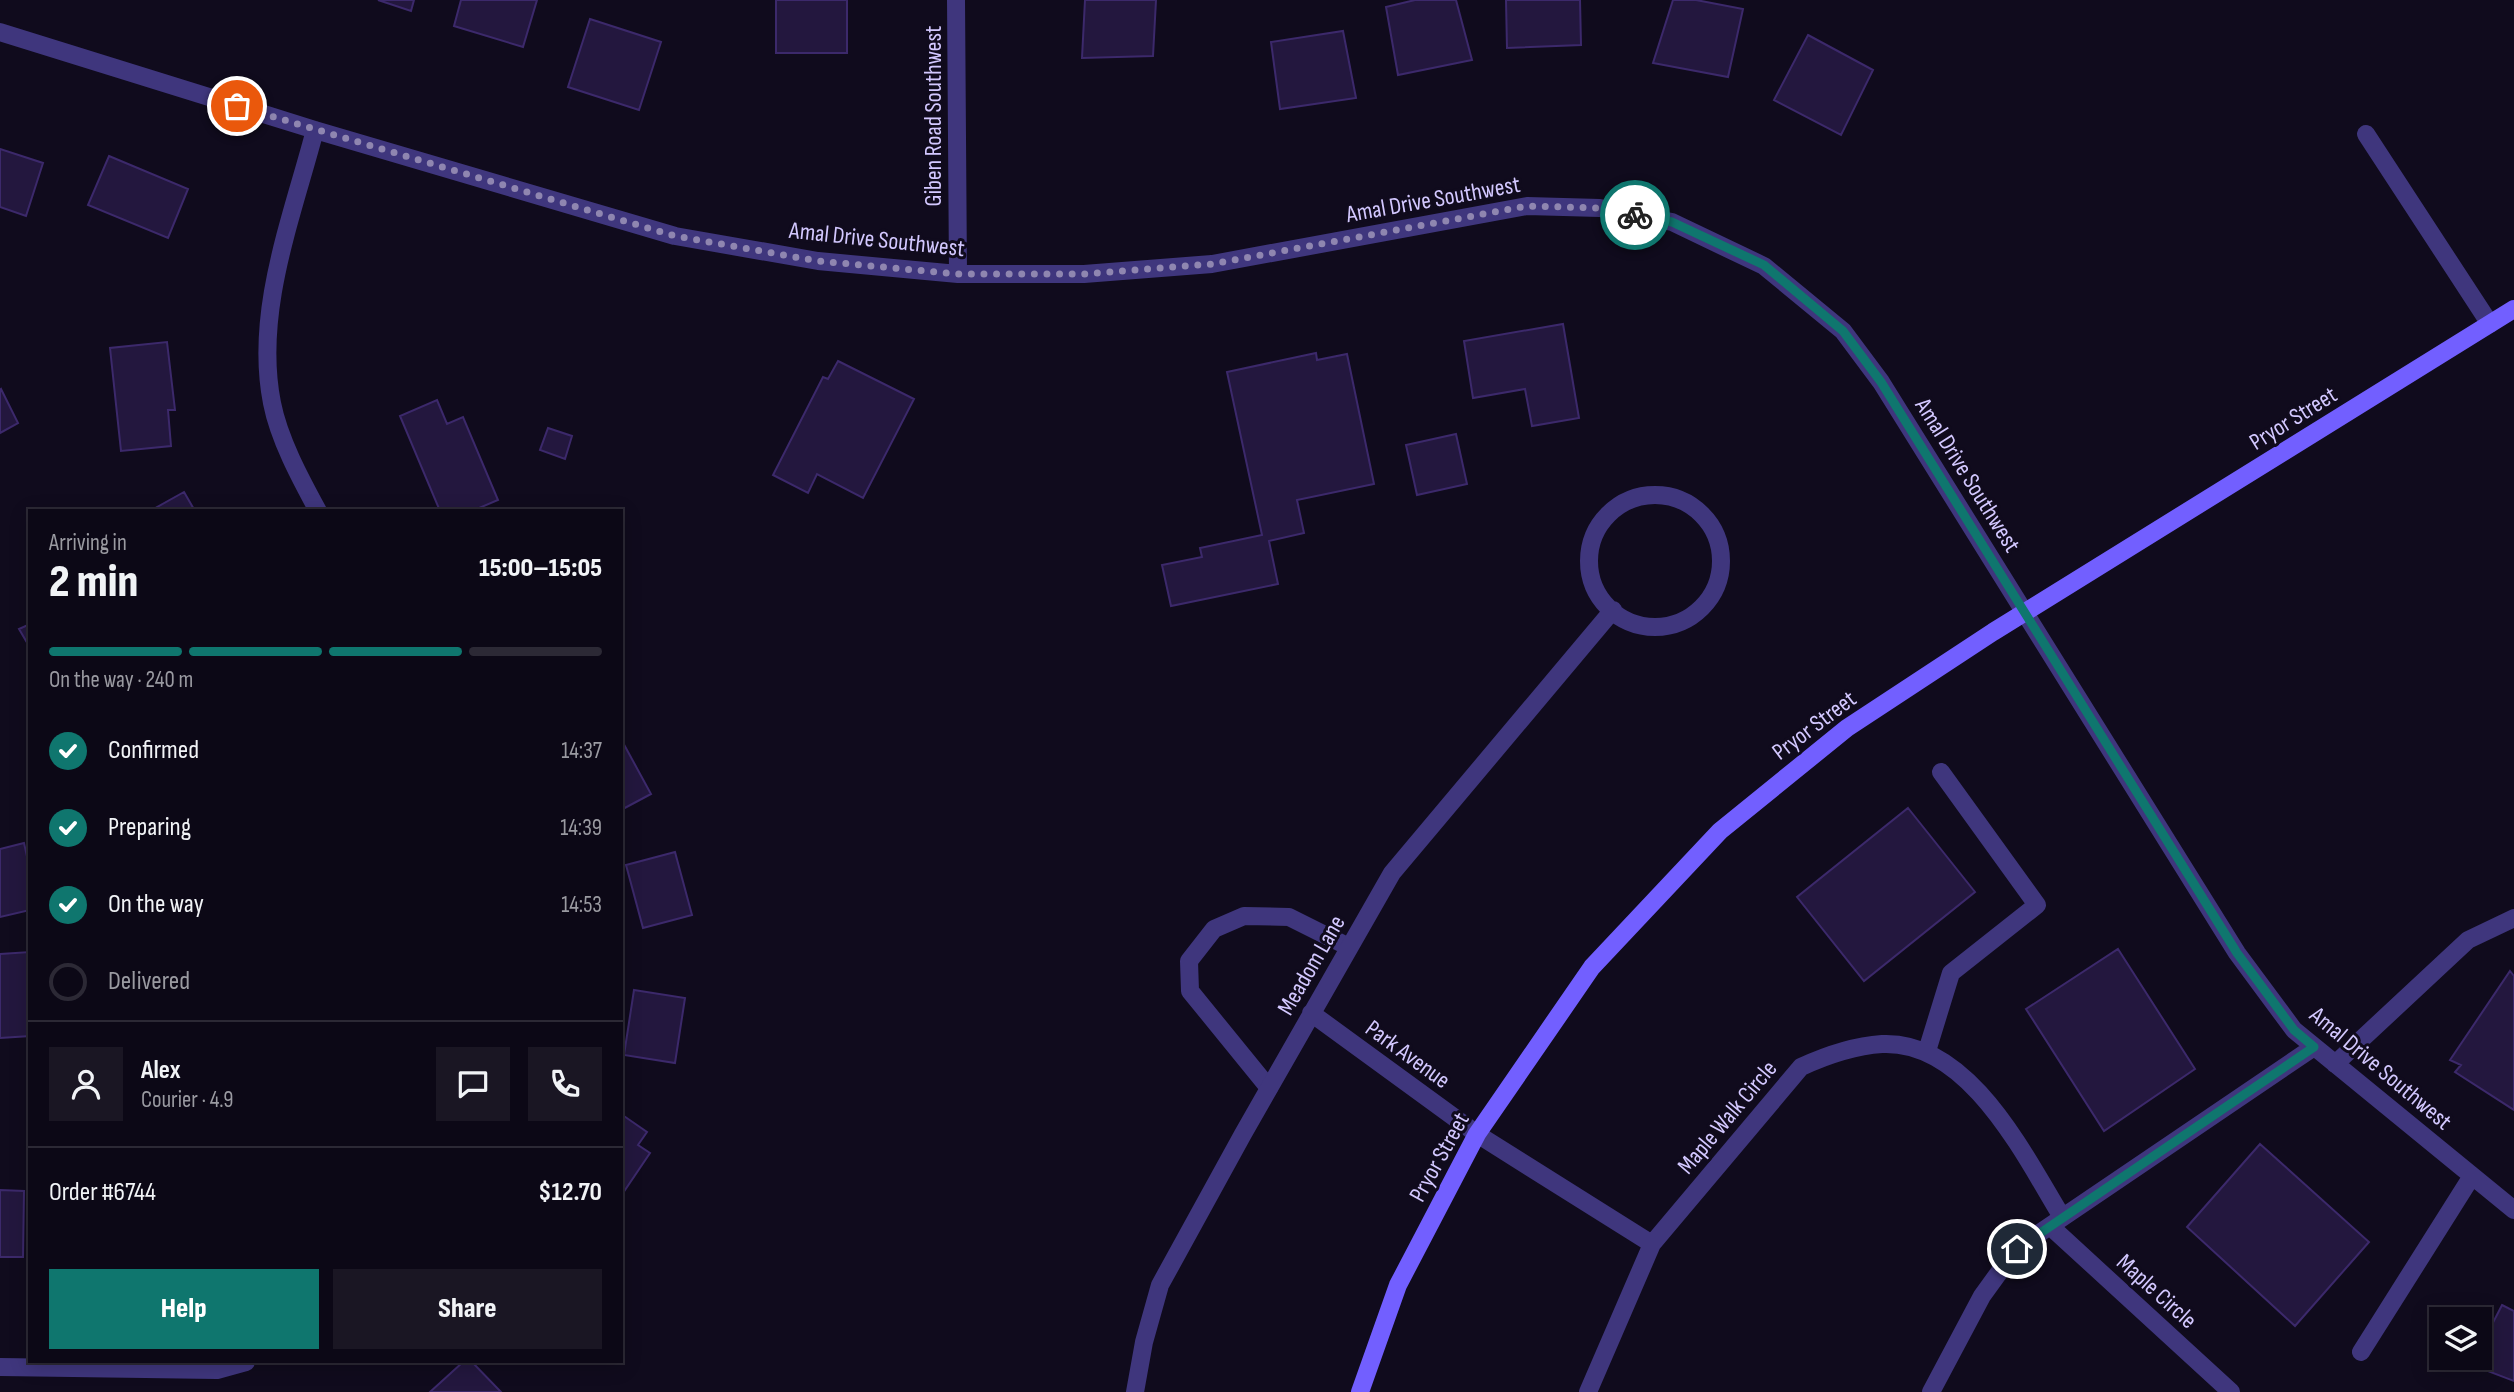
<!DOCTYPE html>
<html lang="en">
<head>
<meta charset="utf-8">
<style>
	body { margin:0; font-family:"Sofia Sans Condensed",sans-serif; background:#1a1623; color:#f1f3f6; height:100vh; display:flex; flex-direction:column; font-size:26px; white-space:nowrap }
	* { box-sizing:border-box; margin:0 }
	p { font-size:23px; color:#9a9aa1 }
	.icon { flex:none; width:38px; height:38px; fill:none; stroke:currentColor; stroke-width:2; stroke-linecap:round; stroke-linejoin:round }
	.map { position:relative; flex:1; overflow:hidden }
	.panel { position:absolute; left:28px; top:509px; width:595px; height:854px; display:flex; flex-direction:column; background:#0c0816; border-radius:0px; box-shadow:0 4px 18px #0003,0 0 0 2px #2c2935 }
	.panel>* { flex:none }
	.controls { position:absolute; left:2429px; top:1307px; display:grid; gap:14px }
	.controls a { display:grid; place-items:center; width:63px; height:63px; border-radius:0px; background:#0c0816; box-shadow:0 4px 18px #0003,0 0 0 2px #2c2935; font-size:35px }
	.pin { position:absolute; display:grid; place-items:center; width:60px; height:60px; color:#fff; margin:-30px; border:4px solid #fff; border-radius:50%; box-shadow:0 2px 7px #0007 }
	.courier { position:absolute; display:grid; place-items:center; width:70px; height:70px; margin:-35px; border:5px solid #0f766e; border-radius:50%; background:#fff; color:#222; box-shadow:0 2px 9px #0007 }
	.overview em { font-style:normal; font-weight:800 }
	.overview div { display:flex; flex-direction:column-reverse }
	.overview { display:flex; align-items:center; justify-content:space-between; height:119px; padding:0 21px }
	h1 { font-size:46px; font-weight:800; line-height:52px }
	.bar { display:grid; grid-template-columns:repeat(4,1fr); gap:10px 7px; align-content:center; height:84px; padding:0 21px }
	.bar i { height:9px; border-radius:5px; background:#2c2935 }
	.bar .current { background:#0f766e }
	.bar p { grid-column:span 4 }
	.line { display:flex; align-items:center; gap:18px; padding:0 21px; border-top:2px solid #2c2935 }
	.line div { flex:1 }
	.round { display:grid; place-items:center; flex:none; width:74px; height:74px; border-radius:0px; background:#1a1623 }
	ol { padding:0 21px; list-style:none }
	li { display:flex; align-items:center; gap:21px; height:77px }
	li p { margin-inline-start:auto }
	li .icon { padding:7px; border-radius:50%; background:#0f766e; color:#fff; stroke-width:4 }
	li:last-child { color:#9a9aa1 }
	li i { width:38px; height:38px; border:4px solid #2c2935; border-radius:50% }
	.button { display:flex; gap:14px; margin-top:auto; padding:14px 21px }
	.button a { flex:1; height:80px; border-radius:0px; background:#0f766e; color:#fff; font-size:28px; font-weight:800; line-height:80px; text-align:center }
	.button a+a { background:#1a1623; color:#f1f3f6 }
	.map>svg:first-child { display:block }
	.building { fill:#23173e; stroke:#3c296b; stroke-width:2 }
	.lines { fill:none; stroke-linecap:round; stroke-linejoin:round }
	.lane { stroke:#3f367d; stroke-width:18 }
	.street { stroke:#3f367d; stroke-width:18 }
	.secondary { stroke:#725fff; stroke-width:18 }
	.done { stroke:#8f86b0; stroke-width:7; stroke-dasharray:0 12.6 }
	.route { stroke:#0f766e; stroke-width:9 }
	.labels { text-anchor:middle; stroke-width:6; stroke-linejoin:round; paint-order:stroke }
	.street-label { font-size:24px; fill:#d3c8ff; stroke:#100b1d }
</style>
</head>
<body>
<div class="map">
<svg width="2514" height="1392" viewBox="0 0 2514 1392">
	<rect width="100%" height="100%" fill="#100b1d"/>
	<path class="building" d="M 378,0 L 414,0 L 411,11 Z
		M 461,0 L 537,0 L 523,47 L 454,26 Z
		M 776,0 L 847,0 L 847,53 L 776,53 Z
		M 1085,0 L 1156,0 L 1153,56 L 1082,58 Z
		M 1415,0 L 1456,0 L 1472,60 L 1398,75 L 1386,7 Z
		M 1506,0 L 1580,0 L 1581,45 L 1507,48 Z
		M 1673,0 L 1696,0 L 1743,9 L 1728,77 L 1653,63 Z
		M 590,19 L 661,42 L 639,110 L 568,87 Z
		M 1343,31 L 1356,98 L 1280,109 L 1271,42 Z
		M 1808,35 L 1873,70 L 1841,135 L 1774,100 Z
		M 0,149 L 43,163 L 26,216 L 0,207 Z
		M 109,156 L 188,189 L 168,238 L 88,205 Z
		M 1563,324 L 1579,418 L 1532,426 L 1525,389 L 1473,398 L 1464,341 Z
		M 167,342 L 175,410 L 168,410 L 171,446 L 121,451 L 110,348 Z
		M 1316,353 L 1317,360 L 1347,354 L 1374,484 L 1297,500 L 1304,533 L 1269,541 L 1278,584 L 1171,606 L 1162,565 L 1202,557 L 1200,548 L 1262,535 L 1227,372 Z
		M 838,361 L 914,399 L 863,498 L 817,474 L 808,493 L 773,475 L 823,377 L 828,379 Z
		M 1,389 L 18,423 L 0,433 L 0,390 Z
		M 437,400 L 447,424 L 463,417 L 498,500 L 472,511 L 440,511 L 400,416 Z
		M 548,428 L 572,436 L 565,459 L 540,450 Z
		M 1456,434 L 1467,484 L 1417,495 L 1406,445 Z
		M 184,492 L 195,511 L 150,511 Z
		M 30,624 L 30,646 L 29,646 L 19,629 Z
		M 621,739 L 651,794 L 621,810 Z
		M 1908,808 L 1975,892 L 1864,981 L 1797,897 Z
		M 24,843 L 30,870 L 30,910 L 0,917 L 0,849 Z
		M 675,852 L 692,915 L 643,928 L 626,865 Z
		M 2118,949 L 2195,1069 L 2104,1131 L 2026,1009 Z
		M 30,952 L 30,1036 L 0,1038 L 0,954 Z
		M 2510,971 L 2514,976 L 2514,1110 L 2455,1072 L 2461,1065 L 2450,1060 Z
		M 634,990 L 685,998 L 675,1063 L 624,1055 Z
		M 621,1114 L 647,1132 L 638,1145 L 650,1153 L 621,1196 Z
		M 2260,1144 L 2369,1242 L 2295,1326 L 2187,1227 Z
		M 0,1190 L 24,1191 L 23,1257 L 0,1257 Z
		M 2502,1305 L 2514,1311 L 2514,1381 L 2472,1365 L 2475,1358 L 2480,1358 L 2480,1348 Z
		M 463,1362 L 472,1362 L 501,1392 L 430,1392 Z"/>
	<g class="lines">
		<path class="lane" d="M 2366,134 L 2490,324
			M 1269,1088 L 1190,991 L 1189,961 L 1214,929 L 1244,916 L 1289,917 L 1349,947"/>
		<path class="street" d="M 956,0 L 958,274
			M 0,32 L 315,130 L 675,236 L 818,261 L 958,274 L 1084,274 L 1212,264 L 1527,206 L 1600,208 L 1672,222 L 1764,266 L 1843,331 L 1881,382 L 2237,953 L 2294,1030 L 2514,1210
			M 315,130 C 292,218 254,312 272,403 C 279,439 300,478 318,511
			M1589 561a66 66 0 1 1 132 0a66 66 0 1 1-132 0Z
			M 1311,1013 L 1477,1134 L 1652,1244
			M 1927,1051 L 1951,973 L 2037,905 L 1941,772
			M 2335,1064 L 2468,940 L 2514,918
			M 2050,1226 L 2231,1392
			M 2361,1352 L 2472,1176
			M 0,1367 L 217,1370 L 246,1362
			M 1135,1392 L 1144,1342 L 1160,1285 L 1243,1134 L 1392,873 L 1613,610
			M 1588,1392 L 1652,1244 L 1801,1067 C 1827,1055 1853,1046 1882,1044 C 1969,1040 2024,1155 2062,1217
			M 1931,1392 L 1982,1296 L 2016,1249 L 2314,1047"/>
		<path class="secondary" d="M 1360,1392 L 1398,1285 L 1477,1134 L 1592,967 L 1720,831 L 1847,728 L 1993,632 L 2514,309"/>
	</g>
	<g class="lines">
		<path class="done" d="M 237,106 L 675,236 L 818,261 L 958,274 L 1084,274 L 1212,264 L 1527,206 L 1600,208 L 1635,215"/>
		<path class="route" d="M 1635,215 L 1672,222 L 1764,265 L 1843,331 L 1881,382 L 2237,953 L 2294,1030 L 2314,1047 L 2017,1249"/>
	</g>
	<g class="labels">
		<g class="street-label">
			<text transform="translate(933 116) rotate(-90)" y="8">Giben Road Southwest</text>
			<text transform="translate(1433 199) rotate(-10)" y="8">Amal Drive Southwest</text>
			<text transform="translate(877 239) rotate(6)" y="8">Amal Drive Southwest</text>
			<text transform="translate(2293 418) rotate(-32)" y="8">Pryor Street</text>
			<text transform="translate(1968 475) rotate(58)" y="8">Amal Drive Southwest</text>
			<text transform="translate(1814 725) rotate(-37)" y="8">Pryor Street</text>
			<text transform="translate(1311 965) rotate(-60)" y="8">Meadom Lane</text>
			<text transform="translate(1408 1054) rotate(36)" y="8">Park Avenue</text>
			<text transform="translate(2381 1068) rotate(40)" y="8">Amal Drive Southwest</text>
			<text transform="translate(1727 1117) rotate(-50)" y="8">Maple Walk Circle</text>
			<text transform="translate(1439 1157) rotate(-61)" y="8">Pryor Street</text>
			<text transform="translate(2157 1291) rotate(42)" y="8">Maple Circle</text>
		</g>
	</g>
</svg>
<div class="controls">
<a><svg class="icon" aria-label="layers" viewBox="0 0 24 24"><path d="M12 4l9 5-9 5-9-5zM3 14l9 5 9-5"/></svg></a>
</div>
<div class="pin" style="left:237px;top:106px;background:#ea580c"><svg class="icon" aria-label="bag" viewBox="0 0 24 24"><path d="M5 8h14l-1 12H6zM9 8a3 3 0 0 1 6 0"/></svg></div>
<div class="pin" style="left:2017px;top:1249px;background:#1f2937"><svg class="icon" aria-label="home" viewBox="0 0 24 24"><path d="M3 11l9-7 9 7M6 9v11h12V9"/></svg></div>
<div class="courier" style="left:1635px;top:215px"><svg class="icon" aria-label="bike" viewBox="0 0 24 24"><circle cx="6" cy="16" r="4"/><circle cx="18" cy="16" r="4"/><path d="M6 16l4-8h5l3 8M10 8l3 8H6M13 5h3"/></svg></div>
<section class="panel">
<div class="overview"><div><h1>2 min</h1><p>Arriving in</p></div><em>15:00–15:05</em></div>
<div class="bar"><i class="current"></i><i class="current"></i><i class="current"></i><i></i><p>On the way · 240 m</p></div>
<ol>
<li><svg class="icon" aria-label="check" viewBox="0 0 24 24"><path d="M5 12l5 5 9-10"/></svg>Confirmed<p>14:37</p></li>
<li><svg class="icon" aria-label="check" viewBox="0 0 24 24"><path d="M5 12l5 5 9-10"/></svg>Preparing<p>14:39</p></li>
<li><svg class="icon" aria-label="check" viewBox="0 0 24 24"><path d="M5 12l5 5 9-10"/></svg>On the way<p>14:53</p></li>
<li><i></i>Delivered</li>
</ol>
<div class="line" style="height:126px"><a class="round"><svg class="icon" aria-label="person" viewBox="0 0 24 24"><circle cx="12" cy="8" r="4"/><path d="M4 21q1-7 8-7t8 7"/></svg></a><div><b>Alex</b><p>Courier · 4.9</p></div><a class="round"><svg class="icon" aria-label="chat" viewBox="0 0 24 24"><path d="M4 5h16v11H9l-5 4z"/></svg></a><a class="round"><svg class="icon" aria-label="phone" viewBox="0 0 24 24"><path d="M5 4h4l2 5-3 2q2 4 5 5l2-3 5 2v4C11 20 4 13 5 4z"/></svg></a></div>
<div class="line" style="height:91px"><div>Order #6744</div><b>$12.70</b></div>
<div class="button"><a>Help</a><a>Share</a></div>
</section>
</div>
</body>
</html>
